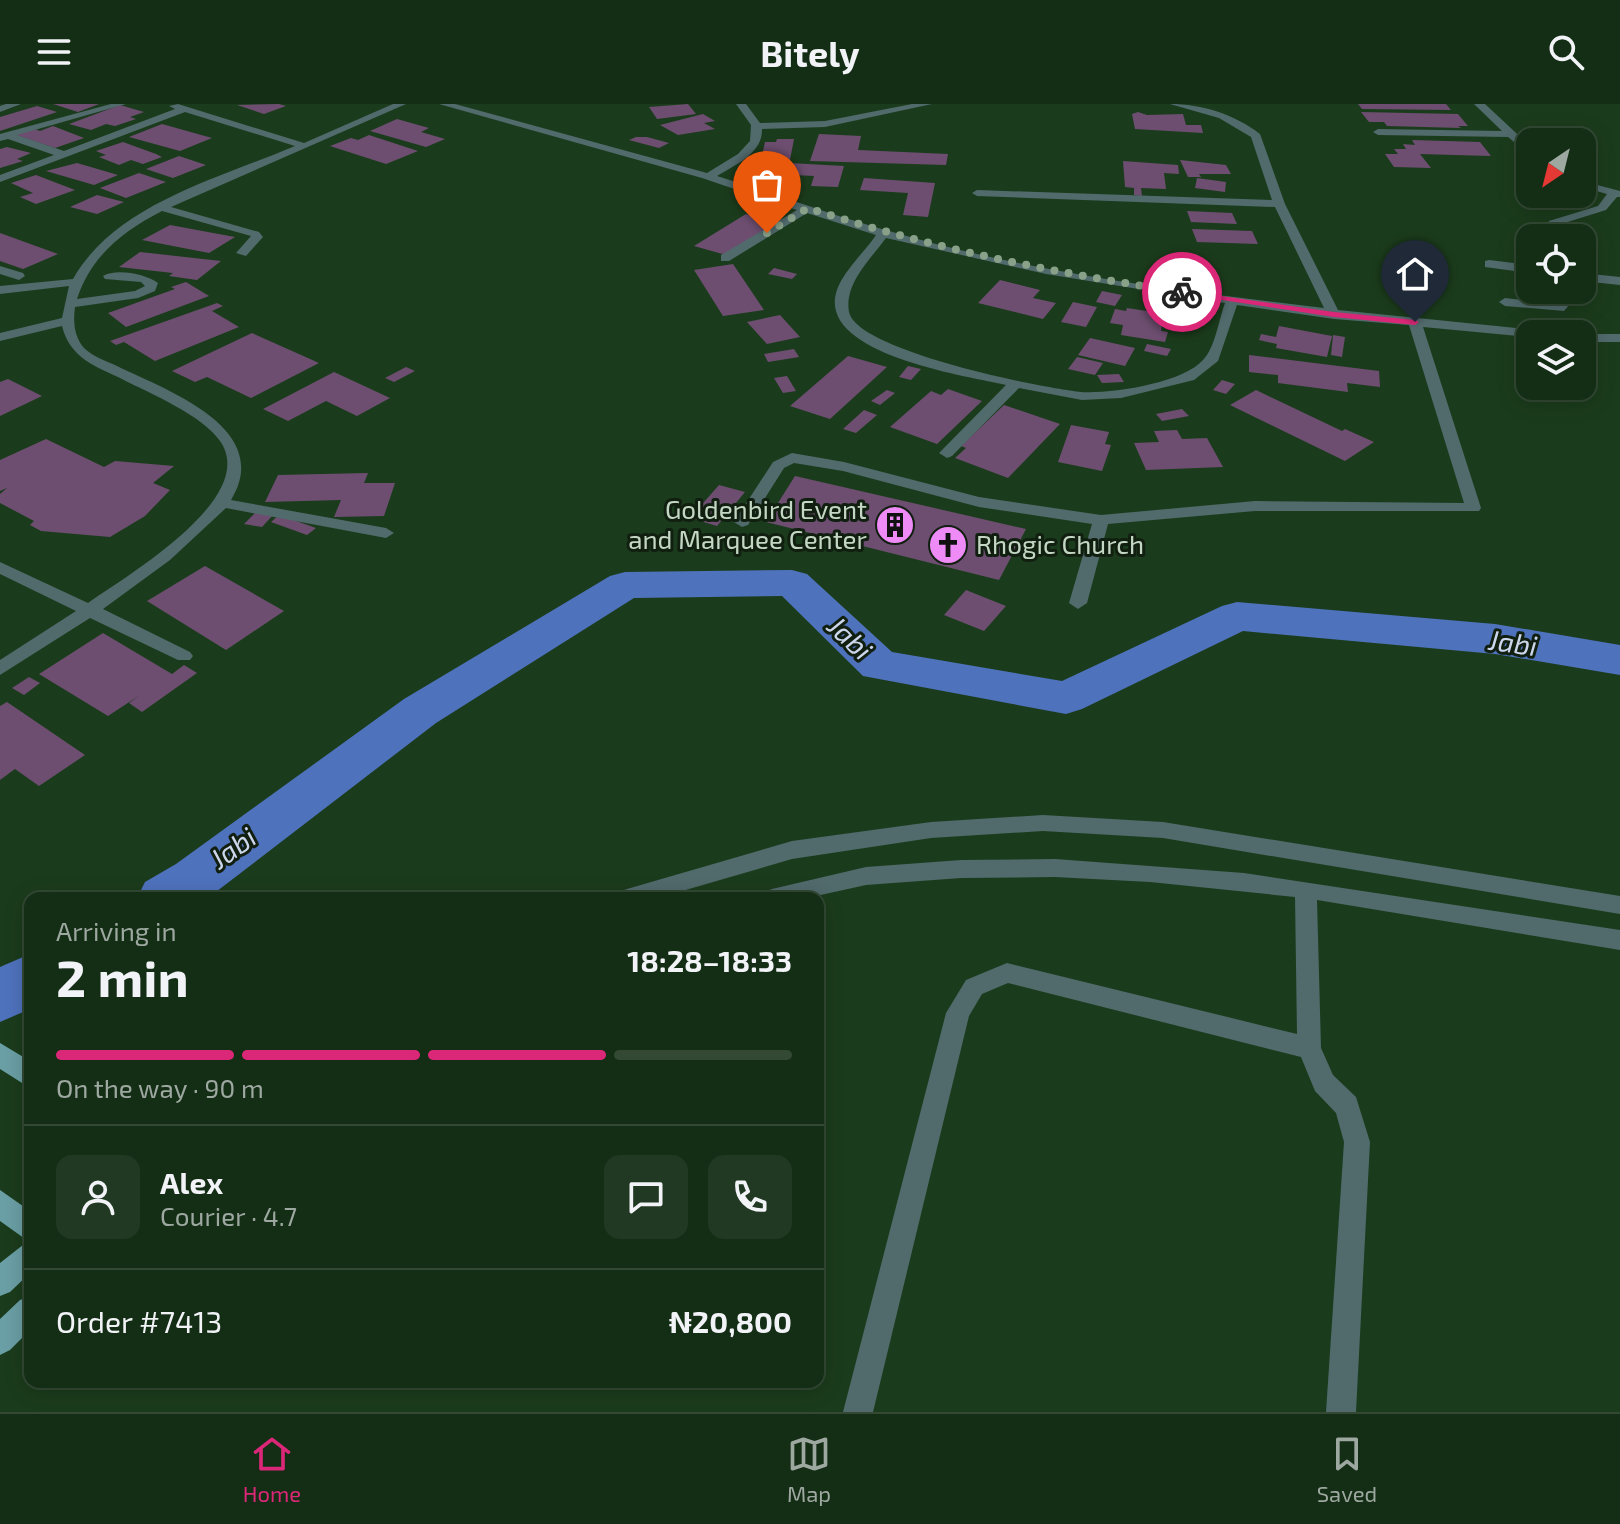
<!DOCTYPE html>
<html lang="en">
<head>
<meta charset="utf-8">
<style>
	body { margin:0; font-family:"Exo 2",sans-serif; background:#213922; color:#f1f3f6; height:100vh; display:flex; flex-direction:column; font-size:30px; white-space:nowrap }
	* { box-sizing:border-box; margin:0 }
	p { font-size:26px; color:#9da8a0 }
	.icon { flex:none; width:44px; height:44px; fill:none; stroke:currentColor; stroke-width:2; stroke-linecap:round; stroke-linejoin:round }
	.map { position:relative; flex:1; overflow:hidden }
	.details { position:absolute; left:24px; top:788px; width:800px; height:496px; display:flex; flex-direction:column; background:#142d15; border-radius:16px; box-shadow:0 4px 20px #0003,0 0 0 2px #334934 }
	.details>* { flex:none }
	.needle { width:52px; rotate:215deg }
	.tools { position:absolute; left:1516px; top:24px; display:grid; gap:16px }
	.tools a { display:grid; place-items:center; width:80px; height:80px; border-radius:16px; background:#142d15; box-shadow:0 4px 20px #0003,0 0 0 2px #334934; font-size:40px }
	.pin { position:absolute; display:grid; place-items:center; width:68px; height:68px; color:#fff; margin:-82px -34px; border-radius:50% 50% 50% 0; rotate:-45deg; box-shadow:0 0 8px #0007 }
	.pin .icon { rotate:45deg }
	.courier { position:absolute; display:grid; place-items:center; width:80px; height:80px; margin:-40px; border:6px solid #db2777; border-radius:50%; background:#fff; color:#222; box-shadow:0 2px 10px #0007 }
	.summary em { font-style:normal; font-weight:700 }
	.summary div { display:flex; flex-direction:column-reverse }
	.summary { display:flex; align-items:center; justify-content:space-between; height:136px; padding:0 32px }
	h1 { font-size:52px; font-weight:700; line-height:60px }
	.bar { display:grid; grid-template-columns:repeat(4,1fr); gap:12px 8px; align-content:center; height:96px; padding:0 32px }
	.bar i { height:10px; border-radius:6px; background:#334934 }
	.bar .active { background:#db2777 }
	.bar p { grid-column:span 4 }
	.line { display:flex; align-items:center; gap:20px; padding:0 32px; border-top:2px solid #334934 }
	.line div { flex:1 }
	.round { display:grid; place-items:center; flex:none; width:84px; height:84px; border-radius:16px; background:#213922 }
	header { display:flex; justify-content:space-between; align-items:center; height:104px; padding:0 32px; background:#142d15; font-size:36px; font-weight:700 }
	.menu { display:flex; justify-content:space-around; align-items:center; height:112px; border-top:2px solid #334934; background:#142d15; font-size:22px; color:#9da8a0 }
	.menu a { display:grid; justify-items:center; gap:4px }
	.menu .active { color:#db2777 }
	.map>svg:first-child { display:block }
	.lines { fill:none; stroke-linecap:round; stroke-linejoin:round }
	.river { fill:#4f72bd; fill-rule:evenodd }
	.building { fill:#6d4e70 }
	.minor { fill:#516a6c; fill-rule:evenodd }
	.major { fill:#6a9fa5; fill-rule:evenodd }
	.route { fill:#db2777 }
	.done { stroke:#89a189; stroke-width:8; stroke-dasharray:0 14.4 }
	.labels { text-anchor:middle; stroke-width:6; stroke-linejoin:round; paint-order:stroke }
	.poi-label { font-size:26px; fill:#c4d7c4; stroke:#111f11; text-anchor:end }
	.water-label { font-size:28px; font-style:italic; fill:#ccd7eb; stroke:#111f11 }
</style>
</head>
<body>
<header><svg class="icon" aria-label="menu" viewBox="0 0 24 24"><path d="M4 6h16M4 12h16M4 18h16"/></svg>Bitely<svg class="icon" aria-label="search" viewBox="0 0 24 24"><circle cx="10" cy="10" r="6"/><path d="M15 15l6 6"/></svg></header>
<div class="map">
<svg width="1620" height="1308" viewBox="0 0 1620 1308">
	<rect width="100%" height="100%" fill="#1b3c1c"/>
	<g class="lines">
		<path class="river" d="M 792,466 L 807,470 L 892,548 L 1062,577 L 1222,502 L 1237,498 L 1495,520 L 1620,541 L 1620,571 L 1495,550 L 1243,527 L 1082,605 L 1066,610 L 863,572 L 782,492 L 634,494 L 436,619 L 208,794 L 137,794 L 145,778 L 176,760 L 404,595 L 610,472 L 625,468 Z
			M 30,850 L 30,905 L 0,918 L 0,863 Z"/>
	</g>
	<path class="building" d="M 53,0 L 99,0 L 78,8 Z
		M 279,0 L 286,2 L 264,10 L 237,1 Z
		M 688,0 L 696,10 L 657,15 L 649,3 Z
		M 1358,0 L 1446,0 L 1451,6 L 1362,5 Z
		M 120,1 L 144,8 L 130,13 L 136,15 L 115,22 L 106,20 L 91,26 L 69,20 Z
		M 37,2 L 57,8 L 0,27 L 0,13 Z
		M 1138,8 L 1147,11 L 1183,10 L 1186,21 L 1201,21 L 1203,29 L 1135,25 L 1132,10 Z
		M 1361,8 L 1458,10 L 1468,22 L 1458,22 L 1461,24 L 1387,22 L 1384,18 L 1369,18 Z
		M 703,10 L 715,17 L 704,19 L 715,25 L 678,31 L 660,21 Z
		M 397,15 L 429,24 L 421,28 L 445,35 L 426,43 L 370,27 Z
		M 162,20 L 212,34 L 180,47 L 129,33 Z
		M 53,22 L 84,34 L 55,44 L 13,30 L 32,24 L 40,27 Z
		M 819,30 L 861,32 L 858,46 L 948,50 L 946,61 L 810,57 Z
		M 369,31 L 418,47 L 386,60 L 330,42 L 351,34 L 358,36 Z
		M 636,33 L 647,33 L 669,39 L 659,44 L 629,36 Z
		M 777,35 L 794,35 L 790,56 L 761,56 L 765,38 L 776,38 Z
		M 1412,36 L 1480,38 L 1491,52 L 1420,50 L 1431,64 L 1394,63 L 1385,50 L 1398,50 L 1394,45 L 1406,45 L 1403,40 L 1415,41 Z
		M 123,38 L 156,50 L 162,53 L 143,60 L 131,56 L 119,61 L 99,53 L 106,51 L 96,47 Z
		M 7,43 L 31,49 L 17,55 L 23,57 L 0,64 L 0,45 Z
		M 179,52 L 206,61 L 173,74 L 146,65 Z
		M 1180,56 L 1226,61 L 1231,70 L 1199,70 L 1201,73 L 1188,73 Z
		M 755,57 L 844,62 L 838,83 L 811,82 L 814,72 L 751,69 Z
		M 1123,57 L 1178,61 L 1179,70 L 1164,69 L 1166,85 L 1141,84 L 1142,92 L 1134,91 L 1134,84 L 1125,83 Z
		M 77,59 L 118,71 L 94,81 L 46,67 Z
		M 139,69 L 166,78 L 126,94 L 100,84 Z
		M 36,71 L 75,86 L 36,100 L 20,93 L 33,89 L 11,79 Z
		M 864,74 L 935,79 L 928,113 L 903,111 L 908,89 L 860,86 Z
		M 1197,74 L 1226,78 L 1225,88 L 1195,84 Z
		M 97,91 L 124,98 L 97,110 L 70,103 Z
		M 1187,107 L 1232,109 L 1237,120 L 1191,118 Z
		M 746,110 L 777,119 L 726,151 L 694,142 Z
		M 170,121 L 235,133 L 209,149 L 142,136 Z
		M 1192,125 L 1252,127 L 1258,140 L 1197,138 Z
		M 0,129 L 58,150 L 23,165 L 0,157 Z
		M 140,148 L 221,157 L 197,176 L 169,172 L 173,169 L 119,163 Z
		M 733,160 L 764,206 L 723,212 L 694,166 Z
		M 774,164 L 797,170 L 792,175 L 768,170 Z
		M 1000,176 L 1040,186 L 1033,194 L 1056,199 L 1043,215 L 978,199 Z
		M 186,178 L 209,192 L 126,223 L 108,209 L 175,185 L 171,183 Z
		M 1102,187 L 1122,191 L 1115,202 L 1096,198 Z
		M 1073,198 L 1097,203 L 1086,223 L 1061,218 Z
		M 217,199 L 223,202 L 212,207 L 239,223 L 155,257 L 124,238 L 116,241 L 110,237 Z
		M 1127,204 L 1174,211 L 1171,221 L 1162,219 L 1161,227 L 1168,228 L 1165,238 L 1121,231 L 1123,221 L 1110,219 L 1115,205 L 1126,207 Z
		M 780,211 L 800,233 L 767,240 L 747,218 Z
		M 1279,222 L 1332,232 L 1327,253 L 1276,244 L 1277,240 L 1259,236 L 1261,230 L 1276,233 Z
		M 252,229 L 319,259 L 251,294 L 207,273 L 195,278 L 172,267 Z
		M 1333,231 L 1345,233 L 1342,253 L 1331,251 Z
		M 1090,234 L 1135,244 L 1125,262 L 1078,251 Z
		M 1147,240 L 1171,245 L 1167,252 L 1144,247 Z
		M 794,245 L 799,253 L 768,258 L 764,250 Z
		M 1249,251 L 1379,267 L 1380,283 L 1347,279 L 1348,288 L 1278,279 L 1278,271 L 1249,268 Z
		M 848,252 L 887,263 L 830,315 L 790,302 Z
		M 1077,253 L 1103,259 L 1095,271 L 1068,265 Z
		M 908,262 L 921,265 L 911,276 L 899,273 Z
		M 406,263 L 415,267 L 394,278 L 385,274 Z
		M 334,268 L 390,294 L 357,312 L 326,297 L 288,317 L 263,305 Z
		M 1119,270 L 1124,278 L 1102,279 L 1097,271 Z
		M 787,272 L 796,287 L 783,289 L 774,274 Z
		M 8,275 L 42,292 L 0,312 L 0,278 Z
		M 1222,276 L 1235,280 L 1226,290 L 1213,286 Z
		M 948,285 L 982,297 L 937,340 L 890,323 L 931,287 L 941,291 Z
		M 887,286 L 895,289 L 880,301 L 871,297 Z
		M 1256,286 L 1342,327 L 1345,325 L 1374,338 L 1345,357 L 1230,301 Z
		M 1004,301 L 1060,320 L 1008,374 L 955,354 L 966,344 L 961,342 Z
		M 1182,305 L 1189,312 L 1162,317 L 1156,310 Z
		M 864,306 L 877,311 L 856,329 L 843,325 Z
		M 1071,321 L 1109,328 L 1105,340 L 1111,341 L 1102,367 L 1058,358 Z
		M 1177,326 L 1182,335 L 1207,334 L 1223,363 L 1146,366 L 1134,339 L 1159,338 L 1154,327 Z
		M 46,335 L 104,363 L 115,357 L 174,362 L 153,379 L 170,386 L 145,412 L 110,433 L 41,427 L 30,421 L 34,417 L 0,399 L 0,390 L 7,384 L 0,387 L 0,356 Z
		M 368,369 L 364,379 L 395,379 L 384,412 L 334,413 L 341,396 L 265,398 L 278,371 Z
		M 795,372 L 1026,425 L 999,476 L 766,418 Z
		M 719,381 L 745,388 L 717,422 L 690,414 Z
		M 257,407 L 274,410 L 262,423 L 244,420 Z
		M 279,411 L 316,424 L 307,431 L 271,418 Z
		M 205,462 L 284,507 L 226,546 L 147,497 Z
		M 966,486 L 1006,502 L 984,527 L 944,511 Z
		M 103,529 L 172,570 L 184,561 L 197,569 L 142,608 L 129,599 L 140,591 L 108,612 L 39,570 Z
		M 29,573 L 40,579 L 24,591 L 12,584 Z
		M 7,598 L 85,651 L 39,682 L 15,665 L 0,676 L 0,602 Z"/>
	<g class="lines">
		<path class="minor" d="M 6,0 L 21,0 L 0,8 L 0,2 Z
			M 111,0 L 126,0 L 17,31 L 64,47 L 175,5 L 169,2 L 178,0 L 304,39 L 393,0 L 406,0 L 171,103 L 259,128 L 263,133 L 246,152 L 236,149 L 251,132 L 162,107 C 123,127 91,152 77,195 L 135,187 L 145,182 L 141,178 L 105,175 L 103,172 C 116,164 146,170 158,179 L 155,187 L 138,194 L 75,203 C 73,217 74,233 84,244 C 92,252 106,257 117,262 C 166,286 275,324 231,396 L 386,424 L 394,429 L 386,434 L 226,404 L 170,456 L 103,505 L 190,548 L 193,552 L 190,556 L 178,556 L 90,514 L 0,571 L 0,556 L 76,507 L 0,470 L 0,458 L 88,499 C 126,472 260,394 220,337 C 202,311 151,290 122,275 C 95,262 70,254 62,222 L 0,237 L 0,229 L 62,214 L 69,182 L 0,190 L 0,182 L 73,175 C 115,100 220,74 295,42 L 185,8 L 0,78 L 0,71 L 54,51 L 8,35 L 0,37 L 0,30 Z
			M 439,0 L 455,0 L 707,69 L 738,50 L 750,37 L 751,21 L 736,0 L 746,0 L 760,19 L 825,17 L 912,0 L 932,0 L 825,23 L 762,25 C 763,49 735,61 717,72 C 775,90 831,111 889,127 C 1030,169 1180,187 1324,204 L 1275,103 L 977,92 L 972,89 L 977,86 L 1272,96 L 1251,33 L 1219,14 L 1170,0 C 1202,0 1234,10 1260,30 L 1285,100 L 1338,206 L 1536,226 L 1543,230 L 1530,230 L 1530,233 L 1423,223 L 1481,404 L 1479,407 L 1255,407 L 1108,420 L 1087,499 L 1078,505 L 1069,499 L 1092,420 L 979,403 L 843,367 L 794,359 L 784,364 L 748,421 L 742,423 L 734,418 L 773,358 L 792,349 L 844,358 L 979,393 L 1101,411 L 1255,397 L 1464,399 L 1409,221 L 1334,215 L 1237,201 L 1218,257 L 1194,276 L 1121,294 L 1082,296 L 1019,284 L 952,352 L 947,354 L 939,349 L 942,346 L 1006,281 C 966,272 807,249 839,181 C 847,164 865,147 876,131 L 807,109 L 729,157 L 721,157 L 721,151 L 797,106 L 702,74 ZM 886,134 L 1046,170 L 1225,199 C 1219,215 1215,244 1203,256 C 1183,279 1111,290 1081,288 C 1042,284 857,247 849,208 C 844,179 871,155 886,134 Z
			M 1474,0 L 1485,0 L 1530,42 L 1530,51 L 1508,33 L 1378,31 L 1373,28 L 1378,25 L 1502,27 Z
			M 1582,77 L 1620,87 L 1620,93 L 1617,93 L 1606,106 L 1558,121 L 1553,134 L 1541,134 L 1549,117 L 1598,102 L 1607,90 L 1582,83 Z
			M 1489,156 L 1530,161 L 1530,169 L 1485,163 L 1485,157 Z
			M 0,162 L 23,169 L 25,172 L 19,176 L 0,170 Z
			M 1582,169 L 1620,173 L 1620,181 L 1582,177 Z
			M 1556,186 L 1568,186 L 1570,200 L 1564,207 L 1505,202 L 1499,198 L 1505,194 L 1556,200 Z
			M 1582,230 L 1620,230 L 1620,238 L 1582,238 Z
			M 1043,711 L 1163,718 L 1620,792 L 1620,810 L 1163,734 L 1043,727 L 931,734 L 792,755 L 658,794 L 616,794 L 619,788 L 627,785 L 792,737 L 931,718 Z
			M 1055,755 L 1244,769 L 1620,826 L 1620,846 L 1317,796 L 1321,944 L 1333,971 L 1356,993 L 1370,1038 L 1356,1308 L 1326,1308 L 1344,1038 L 1336,1009 L 1315,987 L 1301,953 L 1008,879 L 982,890 L 969,912 L 873,1308 L 843,1308 L 946,909 L 966,876 L 1007,859 L 1297,930 L 1295,793 L 1150,778 L 1055,773 L 961,774 L 866,781 L 807,794 L 761,794 L 764,788 L 772,785 L 866,763 L 961,756 Z"/>
		<path class="major" d="M 0,939 L 30,957 L 30,984 L 0,965 Z
			M 0,1086 L 30,1107 L 30,1169 L 10,1188 L 0,1192 L 0,1159 L 28,1137 L 0,1117 Z
			M 30,1192 L 30,1226 L 10,1246 L 0,1251 L 0,1215 L 20,1196 Z"/>
	</g>
	<path class="route" d="M 1179,186 L 1334,208 L 1415,216 L 1419,218 L 1415,221 L 1334,213 L 1182,190 Z"/>
	<g class="lines">
		<path class="done" d="M 767,129 L 808,104 C 930,144 1055,169 1182,188"/>
	</g>
	<defs>
		<g id="building-disc" transform="scale(2)"><circle r="9.5" fill="#ef8bf7" stroke="#111f11"/><path d="M-4-6H4V6H1V3H-1V6H-4ZM-2.5-4.3h1.7v1.8h-1.7ZM.8-4.3h1.7v1.8H.8ZM-2.5-1h1.7V.8h-1.7ZM.8-1h1.7V.8H.8Z" fill="#111"/></g>
		<g id="church-disc" transform="scale(2)"><circle r="9.5" fill="#ef8bf7" stroke="#111f11"/><path d="M-1.2-6h2.4v3.5h3.3v2.4h-3.3V6h-2.4V-.1h-3.3v-2.4h3.3Z" fill="#111"/></g>
	</defs>
	<g fill-rule="evenodd">
		<use href="#building-disc" x="895" y="421"/>
		<use href="#church-disc" x="948" y="441"/>
	</g>
	<g class="labels">
		<g class="poi-label">
			<text x="867" y="415">Goldenbird Event<tspan x="867" dy="30">and Marquee Center</tspan></text>
			<text x="976" y="450" text-anchor="start">Rhogic Church</text>
		</g>
		<g class="water-label">
			<text transform="translate(850 534) rotate(43)" y="10">Jabi</text>
			<text transform="translate(1513 539) rotate(8)" y="10">Jabi</text>
			<text transform="translate(233 744) rotate(-36)" y="10">Jabi</text>
		</g>
	</g>
</svg>
<div class="tools">
<a><svg class="needle" viewBox="-14 -14 28 28"><path d="M0-13l5 13h-10z" fill="#e53935"/><path d="M0 13l5-13h-10z" fill="#9da8a0"/></svg></a>
<a><svg class="icon" aria-label="locate" viewBox="0 0 24 24"><circle cx="12" cy="12" r="6"/><path d="M12 2v4M12 18v4M2 12h4M18 12h4"/></svg></a>
<a><svg class="icon" aria-label="layers" viewBox="0 0 24 24"><path d="M12 4l9 5-9 5-9-5zM3 14l9 5 9-5"/></svg></a>
</div>
<div class="pin" style="left:767px;top:129px;background:#ea580c"><svg class="icon" aria-label="bag" viewBox="0 0 24 24"><path d="M5 8h14l-1 12H6zM9 8a3 3 0 0 1 6 0"/></svg></div>
<div class="pin" style="left:1415px;top:218px;background:#1f2937"><svg class="icon" aria-label="home" viewBox="0 0 24 24"><path d="M3 11l9-7 9 7M6 9v11h12V9"/></svg></div>
<div class="courier" style="left:1182px;top:188px"><svg class="icon" aria-label="bike" viewBox="0 0 24 24"><circle cx="6" cy="16" r="4"/><circle cx="18" cy="16" r="4"/><path d="M6 16l4-8h5l3 8M10 8l3 8H6M13 5h3"/></svg></div>
<section class="details">
<div class="summary"><div><h1>2 min</h1><p>Arriving in</p></div><em>18:28–18:33</em></div>
<div class="bar"><i class="active"></i><i class="active"></i><i class="active"></i><i></i><p>On the way · 90 m</p></div>
<div class="line" style="height:144px"><a class="round"><svg class="icon" aria-label="person" viewBox="0 0 24 24"><circle cx="12" cy="8" r="4"/><path d="M4 21q1-7 8-7t8 7"/></svg></a><div><b>Alex</b><p>Courier · 4.7</p></div><a class="round"><svg class="icon" aria-label="chat" viewBox="0 0 24 24"><path d="M4 5h16v11H9l-5 4z"/></svg></a><a class="round"><svg class="icon" aria-label="phone" viewBox="0 0 24 24"><path d="M5 4h4l2 5-3 2q2 4 5 5l2-3 5 2v4C11 20 4 13 5 4z"/></svg></a></div>
<div class="line" style="height:104px"><div>Order #7413</div><b>₦20,800</b></div>
</section>
</div>
<nav class="menu">
<a class="active"><svg class="icon" aria-label="home" viewBox="0 0 24 24"><path d="M3 11l9-7 9 7M6 9v11h12V9"/></svg>Home</a>
<a><svg class="icon" aria-label="map" viewBox="0 0 24 24"><path d="M3 6l6-2 6 2 6-2v14l-6 2-6-2-6 2zM9 4v14M15 6v14"/></svg>Map</a>
<a><svg class="icon" aria-label="saved" viewBox="0 0 24 24"><path d="M7 4h10v16l-5-4-5 4z"/></svg>Saved</a>
</nav>
</body>
</html>
